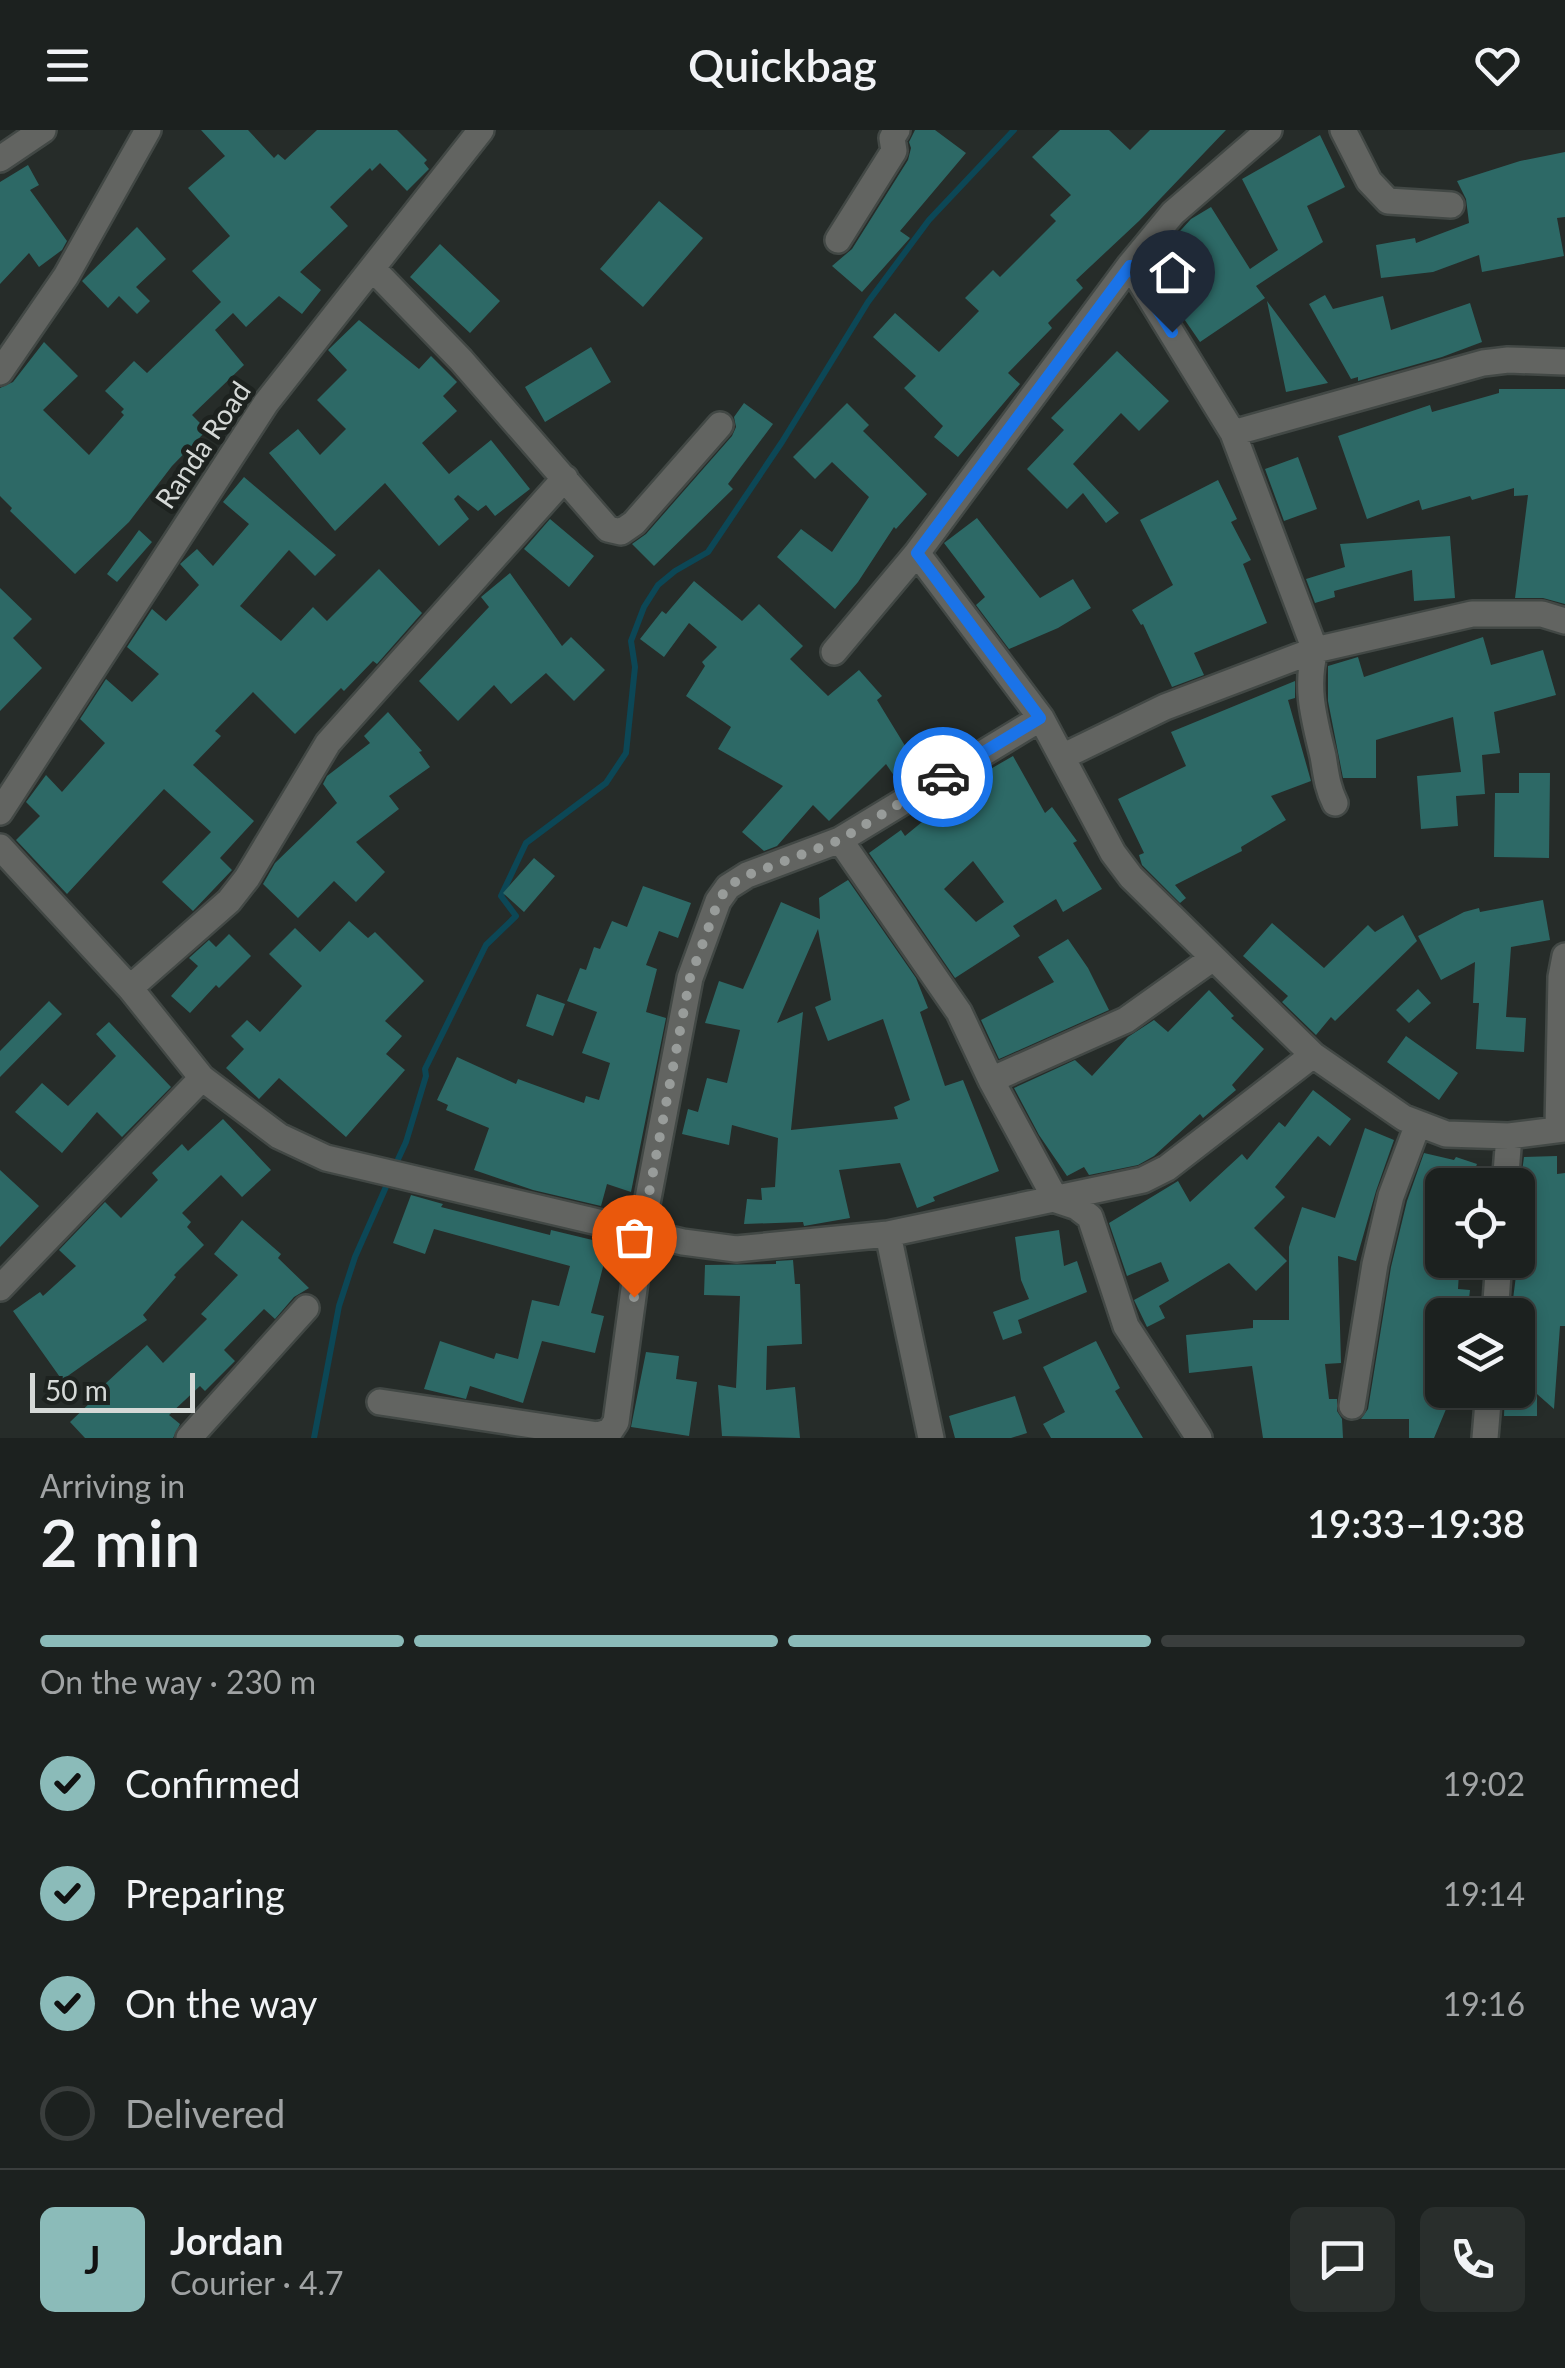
<!DOCTYPE html>
<html lang="en">
<head>
<meta charset="utf-8">
<style>
	body { margin:0; font-family:Lato,sans-serif; background:#292e2c; color:#f1f3f6; height:100vh; display:flex; flex-direction:column; font-size:38px; white-space:nowrap }
	* { box-sizing:border-box; margin:0 }
	p { font-size:32px; color:#a0a3a4 }
	.icon { flex:none; width:55px; height:55px; fill:none; stroke:currentColor; stroke-width:2; stroke-linecap:round; stroke-linejoin:round }
	.map { position:relative; height:1308px; overflow:hidden }
	.drawer { display:flex; flex-direction:column; background:#1c211f; flex:1 }
	.drawer>* { flex:none }
	.fabs { position:absolute; left:1425px; top:1038px; display:grid; gap:20px }
	.fabs a { display:grid; place-items:center; width:110px; height:110px; border-radius:15px; background:#1c211f; box-shadow:0 5px 15px #0003,0 0 0 2px #3a3e3d; font-size:50px }
	.scale { position:absolute; left:30px; bottom:25px; width:165px; box-sizing:border-box; padding-left:10px; border:5px solid #d5d9d7; border-top:0; font-size:28px; line-height:35px; white-space:nowrap; color:#d5d9d7; -webkit-text-stroke:8px #1d221f; paint-order:stroke }
	.pin { position:absolute; display:grid; place-items:center; width:85px; height:85px; color:#fff; margin:-102px -42px; border-radius:50% 50% 50% 0; rotate:-45deg; box-shadow:0 0 10px #0007 }
	.pin .icon { rotate:45deg }
	.courier { position:absolute; display:grid; place-items:center; width:100px; height:100px; margin:-50px; border:8px solid #1a73e8; border-radius:50%; background:#fff; color:#222; box-shadow:0 2px 12px #0007 }
	.overview em { font-style:normal; font-weight:600 }
	.overview div { display:flex; flex-direction:column-reverse }
	.overview { display:flex; align-items:center; justify-content:space-between; height:170px; padding:0 40px }
	h1 { font-size:65px; font-weight:600; line-height:75px }
	.bar { display:grid; grid-template-columns:repeat(4,1fr); gap:15px 10px; align-content:center; height:120px; padding:0 40px }
	.bar i { height:12px; border-radius:8px; background:#3a3e3d }
	.bar .on { background:#8bbbb9 }
	.bar p { grid-column:span 4 }
	.line { display:flex; align-items:center; gap:25px; padding:0 40px; border-top:2px solid #3a3e3d }
	.line div { flex:1 }
	.round { display:grid; place-items:center; flex:none; width:105px; height:105px; border-radius:15px; background:#292e2c }
	ol { padding:0 40px; list-style:none }
	li { display:flex; align-items:center; gap:30px; height:110px }
	li p { margin-inline-start:auto }
	li .icon { padding:10px; border-radius:50%; background:#8bbbb9; color:#111; stroke-width:4 }
	li:last-child { color:#a0a3a4 }
	li i { width:55px; height:55px; border:5px solid #3a3e3d; border-radius:50% }
	header { display:flex; justify-content:space-between; align-items:center; height:130px; padding:0 40px; background:#1c211f; font-size:45px; font-weight:600 }
	.map>svg:first-child { display:block }
	.lines { fill:none; stroke-linecap:round; stroke-linejoin:round }
	.stream { stroke:#0c4756; stroke-width:6 }
	.building { fill:#2d6966; fill-rule:evenodd }
	.minor-casing { stroke:#424845; stroke-width:30 }
	.minor { stroke:#626461; stroke-width:25 }
	.done { stroke:#989c9a; stroke-width:10; stroke-dasharray:0 18 }
	.route { stroke:#1a73e8; stroke-width:12 }
	.labels { text-anchor:middle; stroke-width:10; stroke-linejoin:round; paint-order:stroke }
	.street-label { font-size:28px; fill:#d5d9d7; stroke:#1d221f }
</style>
</head>
<body>
<header><svg class="icon" aria-label="menu" viewBox="0 0 24 24"><path d="M4 6h16M4 12h16M4 18h16"/></svg>Quickbag<svg class="icon" aria-label="heart" viewBox="0 0 24 24"><path d="M12 20l-8-8c-3-5 5-10 8-4 3-6 11-1 8 4z"/></svg></header>
<div class="map">
<svg width="1565" height="1308" viewBox="0 0 1565 1308">
	<rect width="100%" height="100%" fill="#262c29"/>
	<g class="lines">
		<path class="stream" d="M 394,1038 L 406,1012 L 426,946 L 425,939 L 486,815 L 516,786 L 501,766 L 526,713 L 606,653 L 626,623 L 635,537 L 631,511 L 644,477 L 658,455 L 675,441 L 708,422 L 782,312 L 868,172 L 929,90 L 1014,0
			M 314,1308 L 339,1176 L 355,1127 L 389,1050"/>
	</g>
	<path class="building" d="M 201,0 L 248,0 L 274,28 L 278,24 L 285,30 L 317,0 L 397,0 L 427,30 L 424,33 L 429,39 L 407,61 L 380,33 L 372,41 L 370,38 L 330,77 L 348,96 L 300,142 L 321,160 L 302,184 L 279,166 L 246,197 L 233,183 L 215,200 L 244,235 L 192,285 L 207,300 L 172,336 L 129,392 L 75,444 L 10,381 L 12,378 L 0,366 L 0,258 L 13,252 L 44,212 L 78,246 L 43,280 L 89,325 L 124,285 L 121,282 L 124,279 L 105,261 L 134,231 L 147,243 L 221,172 L 192,141 L 230,106 L 188,58 L 225,26 Z
		M 915,0 L 935,0 L 966,23 L 900,101 L 910,108 L 862,162 L 832,136 L 852,119 L 908,30 L 911,18 L 909,12 Z
		M 1060,0 L 1109,0 L 1130,20 L 1150,0 L 1226,0 L 1139,91 L 1076,150 L 1083,158 L 1048,193 L 1052,198 L 1008,243 L 1020,254 L 958,327 L 934,307 L 943,296 L 904,258 L 916,246 L 873,207 L 895,183 L 939,222 L 979,181 L 965,168 L 993,140 L 1000,147 L 1056,91 L 1050,85 L 1071,65 L 1032,27 Z
		M 1320,5 L 1345,57 L 1307,76 L 1323,112 L 1256,156 L 1265,168 L 1200,212 L 1160,154 L 1185,138 L 1170,112 L 1191,89 L 1211,77 L 1250,139 L 1278,120 L 1242,49 Z
		M 1565,22 L 1565,87 L 1557,88 L 1564,126 L 1482,142 L 1479,125 L 1433,142 L 1381,148 L 1376,115 L 1415,108 L 1416,113 L 1469,93 L 1466,69 L 1457,51 L 1520,31 Z
		M 28,35 L 39,55 L 30,60 L 67,111 L 62,120 L 39,137 L 29,123 L 0,154 L 0,52 Z
		M 659,71 L 703,108 L 643,177 L 600,139 Z
		M 137,97 L 166,129 L 136,157 L 150,171 L 137,184 L 119,166 L 108,178 L 82,151 Z
		M 440,114 L 500,171 L 470,203 L 410,147 Z
		M 1325,165 L 1333,179 L 1383,166 L 1391,200 L 1470,173 L 1482,212 L 1442,227 L 1358,251 L 1358,247 L 1351,249 L 1309,174 Z
		M 1267,171 L 1328,253 L 1286,262 Z
		M 359,190 L 419,239 L 431,226 L 457,252 L 443,266 L 457,281 L 422,313 L 449,344 L 491,310 L 530,359 L 495,386 L 486,375 L 478,381 L 458,365 L 454,369 L 469,389 L 439,416 L 385,353 L 335,401 L 269,323 L 298,299 L 320,325 L 346,299 L 317,270 L 347,240 L 328,220 Z
		M 591,217 L 611,252 L 545,292 L 525,257 Z
		M 1117,221 L 1169,271 L 1139,301 L 1121,283 L 1073,334 L 1119,383 L 1106,393 L 1083,363 L 1067,379 L 1027,339 L 1064,300 L 1051,288 Z
		M 1499,259 L 1565,259 L 1565,474 L 1543,468 L 1515,468 L 1528,365 L 1514,366 L 1514,358 L 1472,370 L 1470,366 L 1422,380 L 1419,370 L 1367,389 L 1338,306 L 1430,275 L 1432,282 L 1499,263 Z
		M 744,273 L 773,294 L 728,354 L 733,359 L 654,436 L 632,414 L 646,404 L 732,306 L 736,297 L 734,287 Z
		M 847,273 L 869,295 L 863,301 L 927,364 L 896,399 L 894,397 L 858,452 L 835,479 L 777,427 L 801,399 L 832,422 L 869,367 L 832,332 L 815,349 L 793,327 Z
		M 1298,327 L 1317,379 L 1284,391 L 1265,339 Z
		M 244,347 L 336,425 L 315,446 L 289,420 L 240,476 L 281,511 L 313,477 L 327,491 L 379,439 L 422,483 L 377,534 L 373,531 L 344,561 L 341,558 L 295,604 L 253,562 L 215,601 L 221,606 L 193,635 L 254,691 L 220,728 L 232,740 L 193,781 L 162,752 L 211,702 L 164,659 L 67,764 L 16,710 L 40,686 L 26,672 L 46,645 L 62,662 L 105,613 L 80,589 L 106,549 L 132,572 L 159,544 L 127,517 L 152,479 L 166,491 L 199,455 L 180,434 L 197,419 L 213,436 L 249,394 L 223,372 Z
		M 1218,350 L 1237,389 L 1231,392 L 1251,430 L 1243,434 L 1267,493 L 1194,523 L 1204,545 L 1172,557 L 1143,494 L 1141,495 L 1132,480 L 1173,455 L 1140,390 Z
		M 977,388 L 1040,468 L 1073,449 L 1091,478 L 1058,498 L 1009,519 L 976,475 L 985,467 L 944,413 Z
		M 550,389 L 594,426 L 569,457 L 524,419 Z
		M 139,400 L 152,412 L 117,452 L 107,444 Z
		M 1450,406 L 1455,468 L 1414,471 L 1412,440 L 1334,461 L 1335,467 L 1315,473 L 1306,449 L 1345,437 L 1340,414 Z
		M 510,443 L 562,516 L 571,507 L 605,540 L 574,571 L 546,543 L 511,574 L 494,555 L 458,591 L 419,551 L 489,477 L 481,467 Z
		M 694,451 L 742,491 L 759,474 L 803,516 L 790,529 L 828,566 L 859,540 L 882,566 L 877,570 L 918,637 L 897,650 L 886,634 L 829,691 L 813,675 L 777,716 L 764,721 L 742,702 L 783,656 L 718,619 L 731,597 L 686,566 L 705,536 L 702,532 L 717,517 L 689,493 L 664,527 L 640,509 L 662,481 L 666,484 Z
		M 0,458 L 32,489 L 13,508 L 42,538 L 0,581 Z
		M 1483,507 L 1491,535 L 1543,520 L 1556,565 L 1494,582 L 1500,623 L 1482,625 L 1485,664 L 1456,666 L 1458,696 L 1421,699 L 1417,646 L 1461,642 L 1453,587 L 1376,610 L 1376,648 L 1343,648 L 1328,571 L 1328,536 L 1358,527 L 1364,547 Z
		M 1295,551 L 1295,568 L 1288,570 L 1311,651 L 1271,666 L 1286,690 L 1241,717 L 1242,721 L 1175,755 L 1186,768 L 1180,773 L 1142,735 L 1139,725 L 1144,723 L 1118,669 L 1186,636 L 1171,602 Z
		M 388,582 L 422,621 L 419,622 L 430,637 L 389,666 L 399,679 L 356,712 L 385,742 L 356,772 L 334,751 L 298,788 L 263,754 L 275,733 L 337,673 L 323,654 L 327,646 L 370,613 L 364,606 Z
		M 1013,626 L 1045,683 L 1052,677 L 1077,711 L 1073,713 L 1102,759 L 1063,782 L 1056,769 L 1013,796 L 1020,806 L 955,848 L 869,723 L 901,700 L 905,706 L 945,673 L 942,667 ZM 973,731 L 1004,772 L 976,792 L 944,759 Z
		M 1519,643 L 1550,643 L 1549,728 L 1494,727 L 1495,663 L 1519,663 Z
		M 534,728 L 555,746 L 524,782 L 503,763 Z
		M 848,750 L 916,848 L 928,878 L 920,882 L 945,956 L 963,950 L 999,1041 L 933,1067 L 935,1071 L 917,1078 L 900,1033 L 839,1040 L 850,1088 L 804,1096 L 803,1092 L 744,1094 L 747,1069 L 762,1070 L 761,1058 L 775,1057 L 778,1008 L 732,995 L 729,1015 L 682,1004 L 688,979 L 698,982 L 707,948 L 727,953 L 740,900 L 705,893 L 719,851 L 743,859 L 781,772 L 820,789 L 819,768 ZM 818,799 L 831,870 L 815,877 L 828,911 L 883,889 L 910,970 L 894,977 L 898,989 L 791,1000 L 803,882 L 777,893 Z
		M 643,756 L 691,773 L 678,808 L 659,801 L 646,835 L 657,839 L 646,882 L 666,888 L 631,1062 L 607,1054 L 601,1076 L 533,1060 L 474,1040 L 489,998 L 446,980 L 448,975 L 437,970 L 457,927 L 516,954 L 518,949 L 584,973 L 586,966 L 599,970 L 610,933 L 582,923 L 597,882 L 567,871 L 580,838 L 586,840 L 594,817 L 600,819 L 612,791 L 627,797 Z
		M 1543,770 L 1550,810 L 1511,817 L 1506,887 L 1526,888 L 1524,922 L 1476,919 L 1479,873 L 1473,873 L 1475,832 L 1441,850 L 1418,806 L 1464,782 L 1479,778 L 1480,782 Z
		M 1403,785 L 1417,811 L 1335,891 L 1331,887 L 1316,905 L 1282,872 L 1288,866 L 1243,826 L 1272,793 L 1324,838 L 1368,795 L 1375,802 Z
		M 349,791 L 368,808 L 375,802 L 424,851 L 385,891 L 402,906 L 386,924 L 405,940 L 346,1007 L 279,948 L 259,969 L 226,938 L 244,919 L 231,906 L 247,890 L 260,902 L 302,856 L 269,824 L 295,798 L 320,822 Z
		M 229,804 L 251,826 L 219,858 L 216,855 L 190,883 L 171,866 L 198,836 L 189,828 L 209,810 L 216,817 Z
		M 1068,809 L 1088,838 L 1109,880 L 999,929 L 981,890 L 1054,852 L 1038,827 Z
		M 1418,859 L 1431,873 L 1409,893 L 1396,880 Z
		M 1209,860 L 1234,886 L 1231,888 L 1264,919 L 1232,955 L 1236,960 L 1203,988 L 1200,984 L 1154,1026 L 1138,1035 L 1089,1045 L 1084,1037 L 1067,1046 L 1039,1005 L 1014,958 L 1075,930 L 1092,946 L 1128,907 L 1154,890 L 1168,902 Z
		M 537,864 L 565,874 L 553,906 L 526,896 Z
		M 49,871 L 62,884 L 0,947 L 0,921 Z
		M 109,892 L 171,957 L 122,1007 L 97,982 L 62,1023 L 15,982 L 42,953 L 68,976 L 116,926 L 96,904 Z
		M 1406,906 L 1458,943 L 1439,970 L 1387,932 Z
		M 1313,960 L 1351,989 L 1330,1016 L 1318,1006 L 1275,1057 L 1285,1067 L 1254,1098 L 1287,1131 L 1256,1161 L 1229,1133 L 1159,1176 L 1165,1188 L 1147,1197 L 1134,1170 L 1169,1151 L 1161,1132 L 1127,1146 L 1109,1093 L 1178,1051 L 1190,1072 L 1242,1024 L 1247,1030 L 1279,992 L 1285,997 Z
		M 223,989 L 271,1040 L 242,1067 L 221,1045 L 182,1083 L 191,1092 L 187,1097 L 204,1115 L 174,1145 L 176,1147 L 143,1185 L 147,1190 L 62,1250 L 13,1181 L 40,1162 L 43,1166 L 76,1136 L 59,1120 L 105,1072 L 121,1088 L 158,1050 L 152,1043 L 182,1014 L 188,1021 Z
		M 1365,998 L 1394,1010 L 1376,1061 L 1356,1131 L 1338,1126 L 1341,1233 L 1325,1234 L 1329,1269 L 1337,1269 L 1337,1281 L 1342,1289 L 1343,1308 L 1263,1308 L 1252,1236 L 1189,1243 L 1186,1205 L 1253,1198 L 1253,1190 L 1289,1190 L 1289,1117 L 1302,1077 L 1335,1088 Z
		M 1424,1023 L 1454,1030 L 1456,1027 L 1477,1034 L 1469,1055 L 1442,1055 L 1441,1141 L 1459,1142 L 1458,1159 L 1470,1160 L 1467,1185 L 1442,1183 L 1442,1260 L 1454,1260 L 1434,1308 L 1409,1308 L 1409,1289 L 1361,1289 L 1368,1279 L 1391,1137 L 1407,1071 Z
		M 1557,1026 L 1557,1044 L 1565,1043 L 1565,1196 L 1560,1196 L 1554,1279 L 1537,1264 L 1537,1286 L 1504,1286 L 1505,1260 L 1518,1260 L 1518,1185 L 1511,1185 L 1518,1130 L 1518,1071 L 1524,1027 Z
		M 0,1040 L 39,1076 L 0,1117 Z
		M 411,1065 L 443,1074 L 441,1077 L 550,1105 L 551,1100 L 609,1114 L 591,1183 L 604,1186 L 595,1223 L 542,1211 L 523,1273 L 470,1256 L 466,1269 L 424,1259 L 440,1211 L 494,1229 L 496,1223 L 518,1229 L 532,1170 L 559,1176 L 570,1136 L 434,1099 L 425,1124 L 393,1113 Z
		M 242,1090 L 281,1124 L 278,1128 L 309,1158 L 294,1167 L 275,1189 L 264,1179 L 224,1220 L 235,1231 L 205,1261 L 200,1256 L 169,1285 L 180,1294 L 173,1308 L 85,1308 L 70,1292 L 93,1270 L 91,1267 L 147,1215 L 163,1233 L 207,1189 L 201,1184 L 238,1145 L 214,1124 Z
		M 1059,1100 L 1064,1136 L 1077,1131 L 1087,1162 L 1018,1190 L 1022,1203 L 1003,1210 L 993,1182 L 1029,1169 L 1021,1150 L 1015,1107 Z
		M 793,1130 L 795,1154 L 800,1154 L 802,1214 L 767,1216 L 766,1260 L 795,1257 L 800,1308 L 722,1306 L 718,1255 L 736,1258 L 740,1166 L 704,1165 L 705,1135 L 776,1134 L 776,1131 Z
		M 1096,1211 L 1120,1258 L 1115,1261 L 1143,1308 L 1051,1308 L 1043,1294 L 1065,1282 L 1043,1237 Z
		M 646,1222 L 679,1226 L 676,1249 L 697,1252 L 689,1306 L 631,1297 Z
		M 1015,1266 L 1027,1303 L 1011,1308 L 955,1308 L 949,1286 Z"/>
	<g class="lines">
		<g class="minor-casing">
			<path id="minor" d="M 1343,0 L 1369,51 L 1388,71 L 1451,75
				M 0,29 L 43,0
				M 838,110 L 894,21 L 892,8 L 897,0
				M 1130,135 L 1233,303 L 1315,520 C 1305,558 1314,588 1323,626 C 1326,643 1327,657 1335,673
				M 373,139 L 461,230 L 608,399 L 621,402 L 634,393 L 720,295
				M 0,242 L 66,146 L 148,0
				M 1233,303 L 1483,233 L 1508,230 L 1565,232
				M 917,423 L 1041,588 L 1113,723 L 1131,747 L 1313,925 L 1404,988 L 1446,1004 L 1509,1006 L 1565,999
				M 834,522 L 917,423 L 1130,135 L 1173,83 L 1269,0
				M 1062,627 L 1165,577 L 1315,520 L 1472,484 L 1542,484 L 1565,491
				M 0,682 L 266,273 L 481,0
				M 840,710 L 959,882 L 991,950 L 1056,1070 L 1077,1077 L 1090,1087 L 1126,1196 L 1199,1308
				M 0,717 L 130,858 L 202,948 L 279,1006 L 326,1028 L 683,1112 L 736,1119 L 888,1104 L 1143,1050 L 1167,1038 L 1313,925
				M 130,858 L 229,771 L 247,748 L 328,613 L 565,348
				M 991,950 L 1126,890 L 1213,828
				M 1558,998 L 1561,847 L 1565,826
				M 1505,1055 L 1509,1006
				M 888,1104 L 931,1308
				M 0,1158 L 202,948
				M 1495,1185 L 1499,1130
				M 380,1272 L 598,1305 L 610,1301 L 616,1292 L 642,1100 L 690,848 L 718,771 L 728,757 L 747,745 L 840,710 L 1041,588
				M 1352,1276 L 1375,1134 L 1391,1066 L 1418,994
				M 189,1308 L 306,1178
				M 1485,1308 L 1489,1260"/>
		</g>
		<use href="#minor" class="minor"/>
	</g>
	<g class="lines">
		<path class="done" d="M 634,1167 L 642,1100 L 690,848 L 718,772 L 728,756 L 748,745 L 840,710 L 943,647"/>
		<path class="route" d="M 943,647 L 1040,588 L 917,423 L 1130,136 L 1172,202"/>
	</g>
	<g class="labels">
		<g class="street-label">
			<text transform="translate(203 315) rotate(-56)" y="10">Randa Road</text>
		</g>
	</g>
</svg>
<div class="fabs">
<a><svg class="icon" aria-label="locate" viewBox="0 0 24 24"><circle cx="12" cy="12" r="6"/><path d="M12 2v4M12 18v4M2 12h4M18 12h4"/></svg></a>
<a><svg class="icon" aria-label="layers" viewBox="0 0 24 24"><path d="M12 4l9 5-9 5-9-5zM3 14l9 5 9-5"/></svg></a>
</div>
<div class="scale">50 m</div>
<div class="pin" style="left:634px;top:1167px;background:#ea580c"><svg class="icon" aria-label="bag" viewBox="0 0 24 24"><path d="M5 8h14l-1 12H6zM9 8a3 3 0 0 1 6 0"/></svg></div>
<div class="pin" style="left:1172px;top:202px;background:#1f2937"><svg class="icon" aria-label="home" viewBox="0 0 24 24"><path d="M3 11l9-7 9 7M6 9v11h12V9"/></svg></div>
<div class="courier" style="left:943px;top:647px"><svg class="icon" aria-label="car" viewBox="0 0 24 24"><path d="M5 17H2v-5l4-1 3-4h7l3 4 3 1v5h-3M9 17h6M6 11h13"/><circle cx="7" cy="17" r="2"/><circle cx="17" cy="17" r="2"/></svg></div>
</div>
<section class="drawer">
<div class="overview"><div><h1>2 min</h1><p>Arriving in</p></div><em>19:33–19:38</em></div>
<div class="bar"><i class="on"></i><i class="on"></i><i class="on"></i><i></i><p>On the way · 230 m</p></div>
<ol>
<li><svg class="icon" aria-label="check" viewBox="0 0 24 24"><path d="M5 12l5 5 9-10"/></svg>Confirmed<p>19:02</p></li>
<li><svg class="icon" aria-label="check" viewBox="0 0 24 24"><path d="M5 12l5 5 9-10"/></svg>Preparing<p>19:14</p></li>
<li><svg class="icon" aria-label="check" viewBox="0 0 24 24"><path d="M5 12l5 5 9-10"/></svg>On the way<p>19:16</p></li>
<li><i></i>Delivered</li>
</ol>
<div class="line" style="height:180px"><b class="round" style="background:#8bbbb9;color:#111">J</b><div><b>Jordan</b><p>Courier · 4.7</p></div><a class="round"><svg class="icon" aria-label="chat" viewBox="0 0 24 24"><path d="M4 5h16v11H9l-5 4z"/></svg></a><a class="round"><svg class="icon" aria-label="phone" viewBox="0 0 24 24"><path d="M5 4h4l2 5-3 2q2 4 5 5l2-3 5 2v4C11 20 4 13 5 4z"/></svg></a></div>
</section>
</body>
</html>
